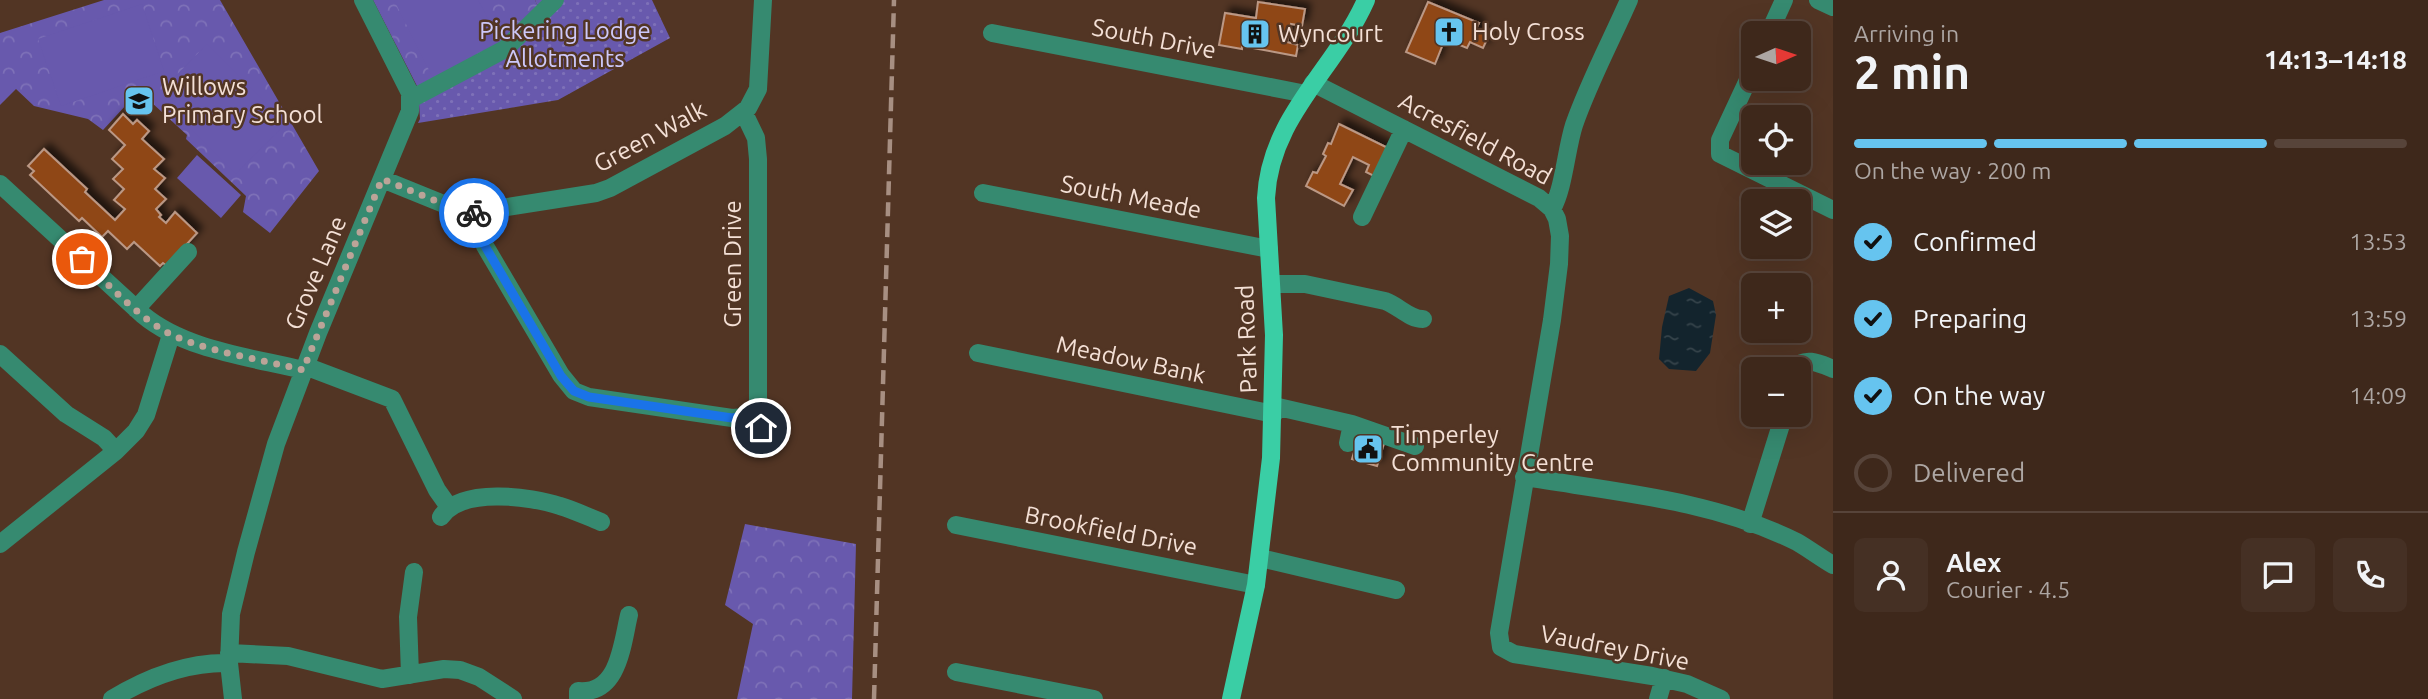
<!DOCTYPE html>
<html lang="en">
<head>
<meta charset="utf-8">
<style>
	body { margin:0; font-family:Ubuntu,sans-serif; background:#453024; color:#f1f3f6; height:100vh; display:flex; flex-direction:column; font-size:26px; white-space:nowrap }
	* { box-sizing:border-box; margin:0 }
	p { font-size:23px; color:#ada6a3 }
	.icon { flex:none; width:38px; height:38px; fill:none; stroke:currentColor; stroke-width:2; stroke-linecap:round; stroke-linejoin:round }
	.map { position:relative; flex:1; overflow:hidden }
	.details { display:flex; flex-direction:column; background:#3e281b; width:595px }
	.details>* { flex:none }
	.needle { width:46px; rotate:87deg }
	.fabs { position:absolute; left:1741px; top:21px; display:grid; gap:14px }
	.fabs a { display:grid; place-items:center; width:70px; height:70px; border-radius:10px; background:#3e281b; box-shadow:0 7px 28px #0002,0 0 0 2px #57443a; font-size:35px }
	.pin { position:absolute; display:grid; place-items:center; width:60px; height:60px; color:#fff; margin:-30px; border:4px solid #fff; border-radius:50%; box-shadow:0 2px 7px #0007 }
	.courier { position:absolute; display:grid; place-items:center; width:70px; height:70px; margin:-35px; border:5px solid #1a73e8; border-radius:50%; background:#fff; color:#222; box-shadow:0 2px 9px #0007 }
	.headline em { font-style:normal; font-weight:700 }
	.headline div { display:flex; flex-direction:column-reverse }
	.headline { display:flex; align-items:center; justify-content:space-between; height:119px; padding:0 21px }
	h1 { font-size:46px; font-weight:700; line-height:52px }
	.bar { display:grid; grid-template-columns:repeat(4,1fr); gap:10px 7px; align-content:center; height:84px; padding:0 21px }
	.bar i { height:9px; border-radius:5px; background:#57443a }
	.bar .active { background:#66c4ef }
	.bar p { grid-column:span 4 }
	.line { display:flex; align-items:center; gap:18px; padding:0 21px; border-top:2px solid #57443a }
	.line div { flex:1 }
	.round { display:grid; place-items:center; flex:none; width:74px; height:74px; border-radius:10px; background:#453024 }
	ol { padding:0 21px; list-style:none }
	li { display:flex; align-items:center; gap:21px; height:77px }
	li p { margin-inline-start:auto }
	li .icon { padding:7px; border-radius:50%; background:#66c4ef; color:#111; stroke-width:4 }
	li:last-child { color:#ada6a3 }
	li i { width:38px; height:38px; border:4px solid #57443a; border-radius:50% }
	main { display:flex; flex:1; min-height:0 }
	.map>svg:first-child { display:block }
	.grass { fill:url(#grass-dots) }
	.park { fill:url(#park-crowns) }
	.pitch { fill:#6859ad }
	.water { fill:url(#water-ripples) }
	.building { fill:#8f4718; stroke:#bb9885; stroke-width:2; filter:url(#shadow) }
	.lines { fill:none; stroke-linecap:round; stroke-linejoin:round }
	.minor { stroke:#368a70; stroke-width:18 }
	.major { stroke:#3acea5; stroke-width:18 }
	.rail { stroke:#a78f82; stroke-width:4.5; stroke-dasharray:14 7; stroke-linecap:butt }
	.done { stroke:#bba498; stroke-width:7; stroke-dasharray:0 12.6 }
	.route { stroke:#1a73e8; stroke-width:9 }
	.labels { text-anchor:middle; stroke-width:5; stroke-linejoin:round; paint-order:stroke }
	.park-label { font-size:24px; fill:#cdc8fa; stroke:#523524 }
	.poi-label { font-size:24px; fill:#f4e0d6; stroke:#523524; text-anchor:start }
	.street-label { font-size:24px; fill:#f4e0d6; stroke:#523524 }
</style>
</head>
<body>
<main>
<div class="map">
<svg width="1833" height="699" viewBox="0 0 1833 699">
	<defs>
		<pattern id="grass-dots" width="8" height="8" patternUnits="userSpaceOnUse" patternTransform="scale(1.75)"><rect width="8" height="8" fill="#6859ad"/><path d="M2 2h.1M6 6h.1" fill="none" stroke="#7e71b8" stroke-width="1.8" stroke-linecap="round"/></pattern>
		<pattern id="park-crowns" width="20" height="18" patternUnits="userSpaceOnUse" patternTransform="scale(1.75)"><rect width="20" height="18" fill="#6859ad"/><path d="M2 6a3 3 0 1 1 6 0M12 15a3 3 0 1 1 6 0" fill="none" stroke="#7e71b8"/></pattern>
		<pattern id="water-ripples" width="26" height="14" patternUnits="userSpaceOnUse" patternTransform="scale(1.75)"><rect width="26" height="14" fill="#13242d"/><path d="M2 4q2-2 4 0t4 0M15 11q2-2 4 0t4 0" fill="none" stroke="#36444b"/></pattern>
		<filter id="shadow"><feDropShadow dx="5.5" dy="-5.5" stdDeviation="3.5" flood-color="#0009"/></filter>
	</defs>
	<rect width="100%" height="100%" fill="#523524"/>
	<path class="grass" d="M 535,0 L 652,0 L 670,38 L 558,100 L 418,123 L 420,119 L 418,88 L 538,6 Z"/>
	<path class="park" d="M 104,0 L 220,0 L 319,171 L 270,233 L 243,212 L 246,196 L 186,139 L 187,135 L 139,91 L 103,130 L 88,119 L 34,106 L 16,89 L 0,105 L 0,33 Z
		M 373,0 L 535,0 L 538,6 L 507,43 L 418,88 Z
		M 745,524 L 856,544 L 852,699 L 737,699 L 753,624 L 725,605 Z"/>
	<path class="pitch" d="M 394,0 L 478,0 L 500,41 L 433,78 Z
		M 142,4 L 164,71 L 61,106 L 38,39 Z
		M 207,44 L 286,123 L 236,174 L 157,95 Z
		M 197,155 L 241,195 L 221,218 L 177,178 Z"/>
	<path class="water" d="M 1689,288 L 1713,301 L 1716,315 L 1710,353 L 1696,371 L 1669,369 L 1659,359 L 1662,327 L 1669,296 Z"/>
	<path class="building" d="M 1258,2 L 1305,9 L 1302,26 L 1291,24 L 1287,42 L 1298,45 L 1296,56 L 1242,46 L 1242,49 L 1219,45 L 1225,13 L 1256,18 Z
		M 1428,2 L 1479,23 L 1476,29 L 1489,35 L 1483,48 L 1470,42 L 1467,48 L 1445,39 L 1435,64 L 1406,52 Z
		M 123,114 L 133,124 L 137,120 L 149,131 L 142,139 L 164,159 L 154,169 L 165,178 L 155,189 L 166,199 L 156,209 L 161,215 L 159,217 L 166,223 L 175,212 L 197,233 L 167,266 L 163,263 L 160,266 L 134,242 L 127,249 L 108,231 L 102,237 L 82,218 L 79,221 L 30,175 L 34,171 L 28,166 L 44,149 L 87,189 L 85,192 L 115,220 L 125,209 L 114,200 L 124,189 L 113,179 L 123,169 L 112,159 L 125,145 L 109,130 Z
		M 1339,124 L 1392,150 L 1378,178 L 1366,172 L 1369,165 L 1353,157 L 1340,184 L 1353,190 L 1344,206 L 1306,186 L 1313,172 L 1317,173 L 1326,156 L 1323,154 L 1328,143 L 1331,144 Z
		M 1360,432 L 1385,440 L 1377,466 L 1352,459 Z"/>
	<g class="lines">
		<path class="minor" d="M 1818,0 L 1833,7
			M 992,33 L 1306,94
			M 1769,33 L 1784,0
			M 1754,67 L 1720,140 L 1720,154 L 1833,210
			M 1313,83 L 1539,198 L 1552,209 L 1557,219 L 1560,236 L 1559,264 L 1552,320 L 1499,633 L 1501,647 L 1514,654 L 1652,676 L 1687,684 L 1721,699
			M 411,99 L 505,49 L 555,0
			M 382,179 L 461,211 L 470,213 L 596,193 L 610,188 L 725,126 L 748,108 L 758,89 L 763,0
			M 0,184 L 143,315 C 185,350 250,357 303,370
			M 983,193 L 1269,249
			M 1552,209 C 1564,188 1566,150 1574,125 C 1589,82 1611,41 1629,0
			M 474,213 L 485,246 L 561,375 L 574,391 L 589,397 L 732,418 L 745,417 L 754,412 L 758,402 L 758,159 L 756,138 L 744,113
			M 1362,217 L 1404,129
			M 1271,284 L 1305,284 L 1385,301 C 1399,306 1409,319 1423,319
			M 136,309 L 188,252
			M 978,353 L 1274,414
			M 0,354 L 66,414 L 104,438 L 116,451
			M 305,366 L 392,399 L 437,490 L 449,507
			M 1793,369 C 1805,356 1819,363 1833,369
			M 1274,406 L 1352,424 L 1415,446
			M 1348,443 L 1352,424
			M 1524,477 C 1615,492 1713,500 1797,542 C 1809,549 1821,558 1833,565
			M 441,517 C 460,487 531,496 560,506 C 574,510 588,517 601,522
			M 1750,524 L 1784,415
			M 956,525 L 1256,585
			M 0,544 L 116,451 L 136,431 L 146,415 L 171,335
			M 1260,558 L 1396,590
			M 229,653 L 288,656 L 382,679 L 444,669 L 460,670 L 479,677 L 513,699
			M 956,672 L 1094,699
			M 410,675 L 408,617 L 414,572
			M 112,699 C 148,677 186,662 229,663
			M 233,699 L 229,663 L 231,614 L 246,552 L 276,444 L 318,333 L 410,111 L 410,93 L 363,0
			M 578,699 L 578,691 C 619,695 622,644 629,615
			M 1658,699 L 1664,678"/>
		<path class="major" d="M 1231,699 L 1256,585 L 1271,458 L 1274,335 L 1266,198 C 1270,116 1335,70 1366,0"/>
		<path class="rail" d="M 874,699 L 894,0"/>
	</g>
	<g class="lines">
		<path class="done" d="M 82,259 C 107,283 133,312 163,330 C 196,350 264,360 303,370 L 382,179 L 461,211 L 474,213"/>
		<path class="route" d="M 474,213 L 485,246 L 561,376 L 574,391 L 589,397 L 732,418 L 750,415 L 761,428"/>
	</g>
	<defs>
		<g id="church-square" transform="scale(1.575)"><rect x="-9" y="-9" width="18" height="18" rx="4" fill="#66c4ef" stroke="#523524"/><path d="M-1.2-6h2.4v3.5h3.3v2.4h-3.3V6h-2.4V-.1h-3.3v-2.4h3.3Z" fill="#111"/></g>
		<g id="building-square" transform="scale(1.575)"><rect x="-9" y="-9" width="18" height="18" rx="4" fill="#66c4ef" stroke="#523524"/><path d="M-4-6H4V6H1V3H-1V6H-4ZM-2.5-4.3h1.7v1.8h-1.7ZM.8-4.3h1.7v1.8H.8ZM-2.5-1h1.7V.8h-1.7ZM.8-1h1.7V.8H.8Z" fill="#111"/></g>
		<g id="school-square" transform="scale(1.575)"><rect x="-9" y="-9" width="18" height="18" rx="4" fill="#66c4ef" stroke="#523524"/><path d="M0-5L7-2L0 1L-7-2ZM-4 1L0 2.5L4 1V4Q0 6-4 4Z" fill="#111"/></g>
		<g id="civic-square" transform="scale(1.575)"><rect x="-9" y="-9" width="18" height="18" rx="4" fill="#66c4ef" stroke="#523524"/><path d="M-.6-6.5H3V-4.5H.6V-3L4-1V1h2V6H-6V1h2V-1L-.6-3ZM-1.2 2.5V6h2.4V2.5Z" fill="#111"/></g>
	</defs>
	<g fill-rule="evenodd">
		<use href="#church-square" x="1449" y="32"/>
		<use href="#building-square" x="1255" y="34"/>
		<use href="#school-square" x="139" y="101"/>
		<use href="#civic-square" x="1368" y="449"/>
	</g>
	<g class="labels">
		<g class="park-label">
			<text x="565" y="39">Pickering Lodge<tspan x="565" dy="28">Allotments</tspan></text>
		</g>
		<g class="poi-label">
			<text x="1472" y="40">Holy Cross</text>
			<text x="1278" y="42">Wyncourt</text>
			<text x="162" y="95">Willows<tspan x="162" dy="28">Primary School</tspan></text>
			<text x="1391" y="443">Timperley<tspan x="1391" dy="28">Community Centre</tspan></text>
		</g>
		<g class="street-label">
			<text transform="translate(1154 39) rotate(11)" y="8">South Drive</text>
			<text transform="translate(650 137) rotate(-28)" y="8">Green Walk</text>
			<text transform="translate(1475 139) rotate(28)" y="8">Acresfield Road</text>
			<text transform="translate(1131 197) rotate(11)" y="8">South Meade</text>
			<text transform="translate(733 264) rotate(-90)" y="8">Green Drive</text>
			<text transform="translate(316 273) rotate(-67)" y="8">Grove Lane</text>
			<text transform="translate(1247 339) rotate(-92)" y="8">Park Road</text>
			<text transform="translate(1131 360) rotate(12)" y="8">Meadow Bank</text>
			<text transform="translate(1111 531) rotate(11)" y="8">Brookfield Drive</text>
			<text transform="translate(1615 648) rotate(11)" y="8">Vaudrey Drive</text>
		</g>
	</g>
</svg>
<div class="fabs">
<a><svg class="needle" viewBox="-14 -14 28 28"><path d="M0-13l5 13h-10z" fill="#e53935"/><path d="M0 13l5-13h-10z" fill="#ada6a3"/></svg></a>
<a><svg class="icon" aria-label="locate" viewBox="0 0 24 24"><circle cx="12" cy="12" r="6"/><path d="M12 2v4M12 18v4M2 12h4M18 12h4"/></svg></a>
<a><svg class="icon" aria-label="layers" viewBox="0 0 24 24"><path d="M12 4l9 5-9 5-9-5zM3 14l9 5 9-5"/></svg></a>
<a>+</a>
<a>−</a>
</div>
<div class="pin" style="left:82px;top:259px;background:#ea580c"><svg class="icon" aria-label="bag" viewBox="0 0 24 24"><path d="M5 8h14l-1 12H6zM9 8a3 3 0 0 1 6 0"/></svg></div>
<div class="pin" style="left:761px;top:428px;background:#1f2937"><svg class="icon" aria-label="home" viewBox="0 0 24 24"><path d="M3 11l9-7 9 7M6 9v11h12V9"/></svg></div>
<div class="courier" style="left:474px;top:213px"><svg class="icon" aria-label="bike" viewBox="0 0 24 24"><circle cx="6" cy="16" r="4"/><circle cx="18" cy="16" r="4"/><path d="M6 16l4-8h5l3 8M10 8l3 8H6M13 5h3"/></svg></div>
</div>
<section class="details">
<div class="headline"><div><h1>2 min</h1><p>Arriving in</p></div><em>14:13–14:18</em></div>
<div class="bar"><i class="active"></i><i class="active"></i><i class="active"></i><i></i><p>On the way · 200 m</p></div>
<ol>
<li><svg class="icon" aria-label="check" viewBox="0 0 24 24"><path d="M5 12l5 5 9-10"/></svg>Confirmed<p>13:53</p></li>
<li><svg class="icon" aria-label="check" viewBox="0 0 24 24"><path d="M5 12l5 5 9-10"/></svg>Preparing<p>13:59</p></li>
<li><svg class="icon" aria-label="check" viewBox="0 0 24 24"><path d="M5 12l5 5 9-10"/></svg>On the way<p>14:09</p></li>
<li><i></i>Delivered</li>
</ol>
<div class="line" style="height:126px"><a class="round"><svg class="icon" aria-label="person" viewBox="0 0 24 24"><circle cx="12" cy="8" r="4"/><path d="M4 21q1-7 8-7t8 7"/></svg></a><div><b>Alex</b><p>Courier · 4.5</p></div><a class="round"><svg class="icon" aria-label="chat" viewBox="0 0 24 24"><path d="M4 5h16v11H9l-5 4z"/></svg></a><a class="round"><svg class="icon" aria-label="phone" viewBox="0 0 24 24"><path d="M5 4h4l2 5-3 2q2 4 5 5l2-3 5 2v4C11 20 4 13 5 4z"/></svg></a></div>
</section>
</main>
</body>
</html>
